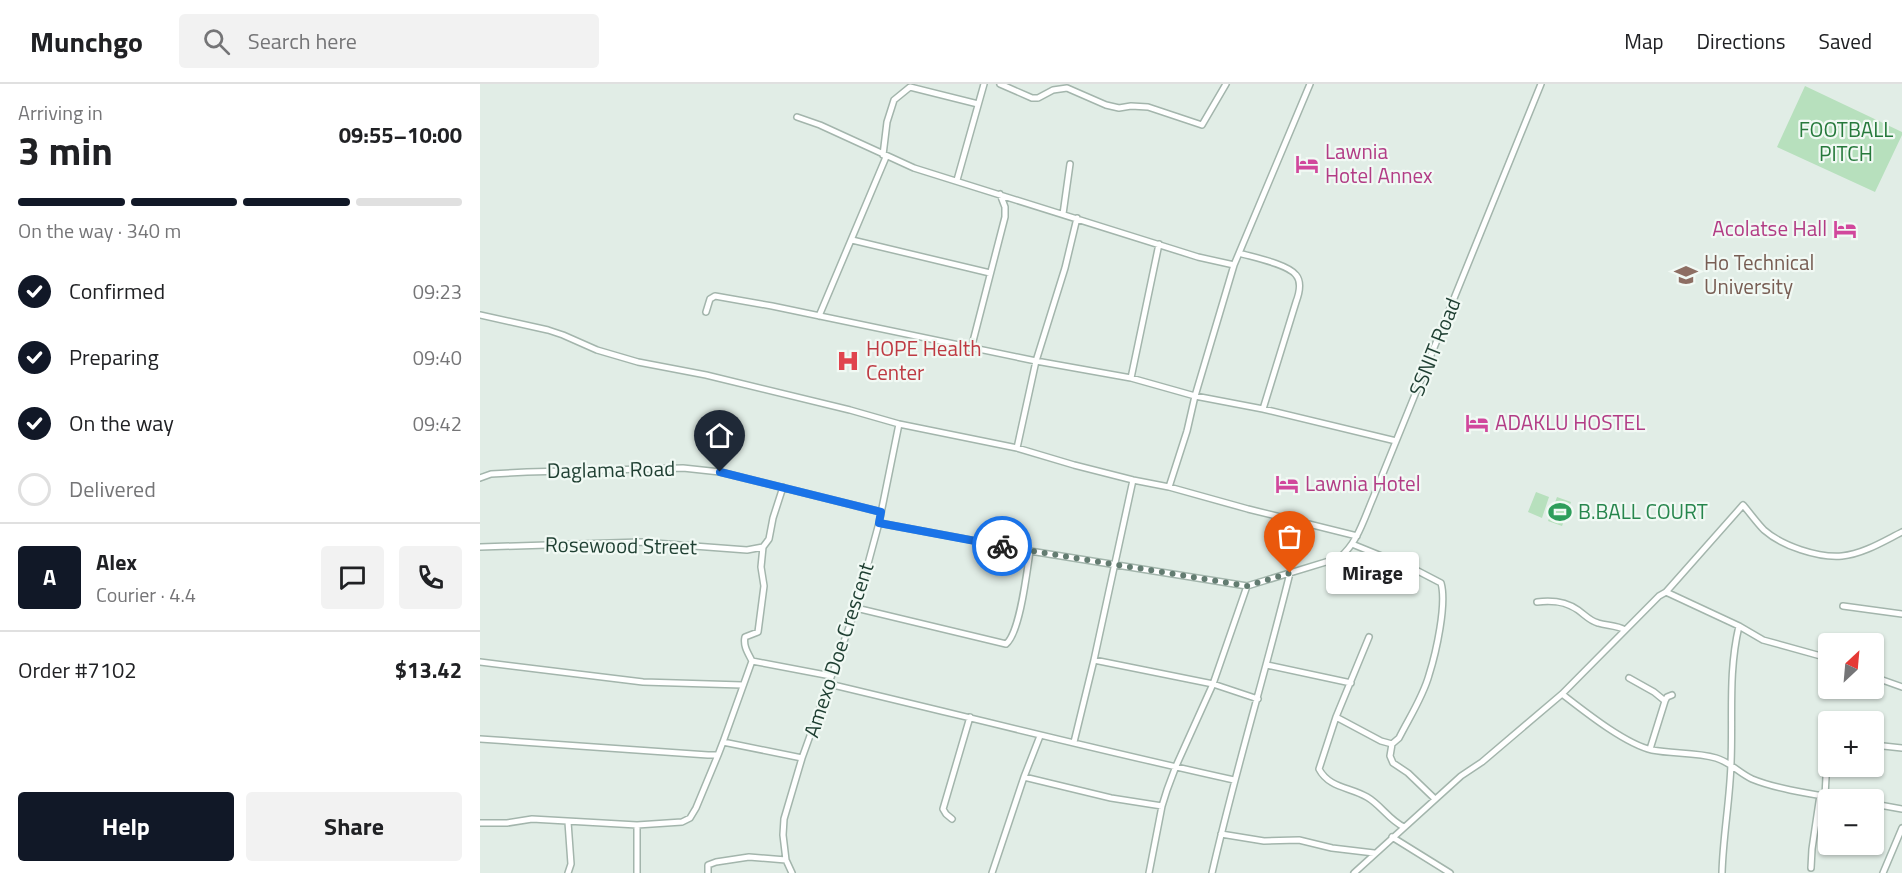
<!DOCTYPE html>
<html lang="en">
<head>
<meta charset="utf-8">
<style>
	body { margin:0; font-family:"Titillium Web",sans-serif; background:#f2f2f2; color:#202124; height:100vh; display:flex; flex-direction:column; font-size:22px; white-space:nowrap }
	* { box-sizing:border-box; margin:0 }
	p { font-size:20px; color:#757577 }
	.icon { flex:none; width:33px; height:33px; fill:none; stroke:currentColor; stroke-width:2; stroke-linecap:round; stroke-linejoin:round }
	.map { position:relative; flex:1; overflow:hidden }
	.sheet { display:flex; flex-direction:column; background:#fff; width:480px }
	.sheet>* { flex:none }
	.needle { width:39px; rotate:26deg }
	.controls { position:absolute; left:1338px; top:549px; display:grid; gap:12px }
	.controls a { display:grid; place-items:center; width:66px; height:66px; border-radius:6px; background:#fff; box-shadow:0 2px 4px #0004; font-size:30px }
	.pin { position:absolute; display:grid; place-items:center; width:51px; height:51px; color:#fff; margin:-62px -26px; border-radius:50% 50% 50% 0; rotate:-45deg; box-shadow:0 0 6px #0007 }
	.pin .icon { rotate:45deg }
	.courier { position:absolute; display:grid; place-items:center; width:60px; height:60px; margin:-30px; border:4px solid #1a73e8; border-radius:50%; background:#fff; color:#222; box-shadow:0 2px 8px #0007 }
	.bubble { position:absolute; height:42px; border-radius:6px; background:#fff; box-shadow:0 2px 4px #0004; font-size:20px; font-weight:700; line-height:42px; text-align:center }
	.summary em { font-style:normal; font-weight:700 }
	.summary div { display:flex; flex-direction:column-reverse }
	.summary { display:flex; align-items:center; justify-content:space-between; height:102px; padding:0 18px }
	h1 { font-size:39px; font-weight:700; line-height:45px }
	.bar { display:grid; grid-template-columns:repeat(4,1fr); gap:9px 6px; align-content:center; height:72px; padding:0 18px }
	.bar i { height:8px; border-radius:4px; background:#e0e0e0 }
	.bar .current { background:#111827 }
	.bar p { grid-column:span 4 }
	.line { display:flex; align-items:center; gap:15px; padding:0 18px; border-top:2px solid #e0e0e0 }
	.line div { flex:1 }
	.round { display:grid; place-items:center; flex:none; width:63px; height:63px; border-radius:6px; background:#f2f2f2 }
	ol { padding:0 18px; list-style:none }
	li { display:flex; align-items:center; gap:18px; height:66px }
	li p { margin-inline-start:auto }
	li .icon { padding:6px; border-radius:50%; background:#111827; color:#fff; stroke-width:4 }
	li:last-child { color:#757577 }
	li i { width:33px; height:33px; border:3px solid #e0e0e0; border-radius:50% }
	.action { display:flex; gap:12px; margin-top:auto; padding:12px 18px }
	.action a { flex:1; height:69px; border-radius:6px; background:#111827; color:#fff; font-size:24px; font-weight:700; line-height:69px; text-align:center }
	.action a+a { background:#f2f2f2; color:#202124 }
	header { display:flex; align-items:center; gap:36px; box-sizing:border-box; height:84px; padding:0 30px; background:#fff; border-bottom:2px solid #e0e0e0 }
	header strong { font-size:28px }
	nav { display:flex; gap:33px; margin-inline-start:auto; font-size:21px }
	.search { width:420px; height:54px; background:#f2f2f2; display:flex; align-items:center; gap:15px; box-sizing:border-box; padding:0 21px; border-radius:6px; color:#757577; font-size:22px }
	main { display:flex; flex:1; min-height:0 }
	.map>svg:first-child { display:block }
	.green { fill:#b7e0bd }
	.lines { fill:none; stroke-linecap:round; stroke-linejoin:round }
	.minor-casing { stroke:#a3b5ac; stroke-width:8 }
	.minor { stroke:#fff; stroke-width:5 }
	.done { stroke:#637c71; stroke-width:6; stroke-dasharray:0 10.8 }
	.route { stroke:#1a73e8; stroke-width:8 }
	.labels { text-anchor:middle; stroke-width:4.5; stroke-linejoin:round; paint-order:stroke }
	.park-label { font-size:21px; fill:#26793b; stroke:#f1f9f4 }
	.hotel-label { font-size:21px; fill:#b23c85; stroke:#f1f9f4; text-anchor:start }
	.education-label { font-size:21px; fill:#785e54; stroke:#f1f9f4; text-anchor:start }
	.street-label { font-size:21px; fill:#1f3f32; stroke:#f1f9f4 }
	.health-label { font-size:21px; fill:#be3a42; stroke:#f1f9f4; text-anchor:start }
	.leisure-label { font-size:21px; fill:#27864d; stroke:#f1f9f4; text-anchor:start }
</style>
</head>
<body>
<header>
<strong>Munchgo</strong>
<div class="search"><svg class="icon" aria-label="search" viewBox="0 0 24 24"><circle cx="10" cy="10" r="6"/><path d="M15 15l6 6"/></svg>Search here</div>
<nav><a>Map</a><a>Directions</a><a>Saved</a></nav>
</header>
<main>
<section class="sheet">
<div class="summary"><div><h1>3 min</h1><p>Arriving in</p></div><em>09:55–10:00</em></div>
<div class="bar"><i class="current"></i><i class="current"></i><i class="current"></i><i></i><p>On the way · 340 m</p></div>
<ol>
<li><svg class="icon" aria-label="check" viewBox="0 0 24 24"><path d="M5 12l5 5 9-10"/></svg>Confirmed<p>09:23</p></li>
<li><svg class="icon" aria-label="check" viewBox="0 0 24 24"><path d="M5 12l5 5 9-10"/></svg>Preparing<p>09:40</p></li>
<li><svg class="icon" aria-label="check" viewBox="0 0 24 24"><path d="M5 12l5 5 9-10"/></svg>On the way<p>09:42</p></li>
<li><i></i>Delivered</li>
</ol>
<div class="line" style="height:108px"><b class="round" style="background:#111827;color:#fff">A</b><div><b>Alex</b><p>Courier · 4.4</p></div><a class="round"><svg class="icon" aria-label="chat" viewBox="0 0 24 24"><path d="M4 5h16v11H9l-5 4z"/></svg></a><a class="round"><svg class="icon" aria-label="phone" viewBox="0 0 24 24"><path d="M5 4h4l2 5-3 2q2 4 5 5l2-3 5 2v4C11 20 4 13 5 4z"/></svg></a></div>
<div class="line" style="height:78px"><div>Order #7102</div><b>$13.42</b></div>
<div class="action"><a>Help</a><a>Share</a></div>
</section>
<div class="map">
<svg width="1422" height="789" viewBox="0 0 1422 789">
	<rect width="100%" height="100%" fill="#e1ede6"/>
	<path class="green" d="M 1325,2 L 1422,48 L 1422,51 L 1395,108 L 1297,63 Z
		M 1056,408 L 1069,413 L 1062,434 L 1048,428 Z
		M 1077,413 L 1091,418 L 1082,442 L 1068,437 Z"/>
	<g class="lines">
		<g class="minor-casing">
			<path id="minor" d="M 520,0 L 552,14 L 558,14 L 573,6 L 587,4 L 626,21 L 639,24 L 651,22 L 668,23 L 722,41 L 746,0
				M 317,33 L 340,41 L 434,84 L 718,173 L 754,181
				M 403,71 L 407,38 L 414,16 L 430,3 L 498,20
				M 477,96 L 504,0
				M 583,130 L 590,80
				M 372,156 L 510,189
				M 759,169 C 772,173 808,180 816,191 C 822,198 819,210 816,218 L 783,325
				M 226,228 L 230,215 L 235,212 L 292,222 L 556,277 L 585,184 L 597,134
				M 0,231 L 68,246 L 83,251 L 117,266 L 158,278 L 226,291 L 370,326 L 419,340 L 537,364 L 594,381 L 653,396 L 689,403 L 768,425 L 877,452
				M 339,232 L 406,73
				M 491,265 L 525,133 L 525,123 L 520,110
				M 651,294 L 679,160
				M 537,364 L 556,277 L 651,294 L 715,312 L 783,325 L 916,357
				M 0,394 L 11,390 L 47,388 L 203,384 L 240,388 L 401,428
				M 303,403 L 293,434 L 289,455 L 283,463 L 281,483 L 284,502 L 278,548 L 265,553 C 263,562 268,569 272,577 L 243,658 L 322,674
				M 689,403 L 707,347 L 715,312 L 754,181 L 830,0
				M 399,439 L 550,467 L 767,502 L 859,474 C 877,460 884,435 893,414 L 1061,0
				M 872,460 L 936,486 L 961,499 C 967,520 956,569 949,591 C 943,613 929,634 919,654 L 912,660
				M 0,463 L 161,458 L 267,466 L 283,463
				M 1186,508 L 1259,542 L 1283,556 L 1348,574
				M 1057,518 C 1072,516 1085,517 1098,526 C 1105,531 1110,537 1118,539 C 1127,542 1136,541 1145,546
				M 1363,522 L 1422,530
				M 376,524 L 526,560 C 540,549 547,487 550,467
				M 889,553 L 856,633 L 839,685 C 849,704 870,703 887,713 C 901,721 909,736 924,743
				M 614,576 L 733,600 L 778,615
				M 272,577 L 351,592
				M 0,578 L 163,598 L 262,601
				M 787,581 L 871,599
				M 1394,593 L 1422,603
				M 1149,594 L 1174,608 L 1185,617
				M 349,600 C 484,632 618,666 754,696
				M 1082,610 C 1104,627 1145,660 1172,666 C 1193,670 1216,668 1236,674 C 1250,678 1259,689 1272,695 C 1299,706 1338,711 1367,716
				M 856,633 L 901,657 L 912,660 L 910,672 L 913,679 L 928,689 L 955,715
				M 0,655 L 228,671 L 238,671 L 243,658
				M 594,658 L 614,576 L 653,396
				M 1394,661 L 1422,664
				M 1170,665 L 1185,617 L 1187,613 L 1192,611
				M 544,693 L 631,714 L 682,722
				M 1345,712 L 1348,656
				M 1394,720 L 1422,725
				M 472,735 L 466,730 L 463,725 L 490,633
				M 88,738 L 91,780 L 88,789
				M 0,739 L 27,739 L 52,735 L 157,741 L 202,738 L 210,734 L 216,724 L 238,671
				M 157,741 L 157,789
				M 741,750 L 784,757 L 819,756 L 852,764 L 894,769
				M 912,753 L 970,789
				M 1331,784 L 1332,765 L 1340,711
				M 228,789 L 228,781 L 236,778 L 269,773 L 306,776
				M 312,789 L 306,776 L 303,751 L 304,735 L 322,674 L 376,524 L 399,439 L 419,340
				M 512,789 L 544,693 L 560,652
				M 669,789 L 682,722 L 687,706 L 696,682 L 733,600 L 767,502
				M 732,789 C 755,688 785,590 810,489
				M 874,789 L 981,692 L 1002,678 L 1082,610 L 1179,512 L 1186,508 L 1263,421 C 1270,429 1277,439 1284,446 C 1302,462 1338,474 1362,472 C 1383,470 1404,457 1422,448
				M 1242,789 C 1243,752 1250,716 1251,679 C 1253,631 1248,589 1259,542
				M 1403,789 L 1422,744"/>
		</g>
		<use href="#minor" class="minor"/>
	</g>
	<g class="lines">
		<path class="done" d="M 522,462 L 767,502 L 810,489"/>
		<path class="route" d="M 240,388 L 401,428 L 399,439 L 522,462"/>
	</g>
	<defs>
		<g id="hotel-bare" transform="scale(1.8)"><path d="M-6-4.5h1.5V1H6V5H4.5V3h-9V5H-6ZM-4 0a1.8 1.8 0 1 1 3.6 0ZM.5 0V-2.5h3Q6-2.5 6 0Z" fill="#d1479c" stroke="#f1f9f4" stroke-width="2.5" paint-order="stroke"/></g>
		<g id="school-bare" transform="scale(1.8)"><path d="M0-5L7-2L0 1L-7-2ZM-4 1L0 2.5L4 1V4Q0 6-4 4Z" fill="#8d6e63" stroke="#f1f9f4" stroke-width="2.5" paint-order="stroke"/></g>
		<g id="hospital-bare" transform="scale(1.8)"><path d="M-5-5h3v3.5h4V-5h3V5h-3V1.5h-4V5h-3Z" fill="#e0444e" stroke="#f1f9f4" stroke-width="2.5" paint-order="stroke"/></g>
		<g id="stadium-bare" transform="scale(1.8)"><path d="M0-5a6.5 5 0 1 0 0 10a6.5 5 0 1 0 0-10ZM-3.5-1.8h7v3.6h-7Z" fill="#2e9e5b" stroke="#f1f9f4" stroke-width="2.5" paint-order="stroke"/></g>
	</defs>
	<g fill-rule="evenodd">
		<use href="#hotel-bare" x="827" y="80"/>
		<use href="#hotel-bare" x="1365" y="145"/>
		<use href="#school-bare" x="1206" y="191"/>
		<use href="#hospital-bare" x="368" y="277"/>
		<use href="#hotel-bare" x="997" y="339"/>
		<use href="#hotel-bare" x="807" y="400"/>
		<use href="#stadium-bare" x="1080" y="428"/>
	</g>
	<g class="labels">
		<g class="park-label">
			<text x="1366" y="53">FOOTBALL<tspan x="1366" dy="24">PITCH</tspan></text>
		</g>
		<g class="hotel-label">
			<text x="845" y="75">Lawnia<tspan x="845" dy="24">Hotel Annex</tspan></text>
			<text x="1347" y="152" text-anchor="end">Acolatse Hall</text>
			<text x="1015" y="346">ADAKLU HOSTEL</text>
			<text x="825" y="407">Lawnia Hotel</text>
		</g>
		<g class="education-label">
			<text x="1224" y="186">Ho Technical<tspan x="1224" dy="24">University</tspan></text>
		</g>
		<g class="street-label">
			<text transform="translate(955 263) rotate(-68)" y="7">SSNIT Road</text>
			<text transform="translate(131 386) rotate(-1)" y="7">Daglama Road</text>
			<text transform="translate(141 462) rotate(1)" y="7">Rosewood Street</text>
			<text transform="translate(359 566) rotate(-72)" y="7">Amexo Doe Crescent</text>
		</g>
		<g class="health-label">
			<text x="386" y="272">HOPE Health<tspan x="386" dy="24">Center</tspan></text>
		</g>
		<g class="leisure-label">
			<text x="1098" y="435">B.BALL COURT</text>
		</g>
	</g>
</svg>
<div class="controls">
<a><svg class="needle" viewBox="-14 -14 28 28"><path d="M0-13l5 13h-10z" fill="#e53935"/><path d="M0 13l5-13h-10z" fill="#757577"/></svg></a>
<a>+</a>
<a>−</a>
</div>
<div class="pin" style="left:810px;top:489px;background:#ea580c"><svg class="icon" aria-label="bag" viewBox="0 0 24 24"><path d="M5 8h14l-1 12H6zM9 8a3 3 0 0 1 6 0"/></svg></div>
<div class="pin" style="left:240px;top:388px;background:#1f2937"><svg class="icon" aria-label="home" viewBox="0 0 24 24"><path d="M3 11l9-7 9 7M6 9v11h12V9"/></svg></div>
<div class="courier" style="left:522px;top:462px"><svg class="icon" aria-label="bike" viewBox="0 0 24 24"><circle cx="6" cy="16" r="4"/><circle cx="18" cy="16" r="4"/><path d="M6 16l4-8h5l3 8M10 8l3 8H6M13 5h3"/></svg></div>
<div class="bubble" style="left:846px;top:468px;width:93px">Mirage</div>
</div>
</main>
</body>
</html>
